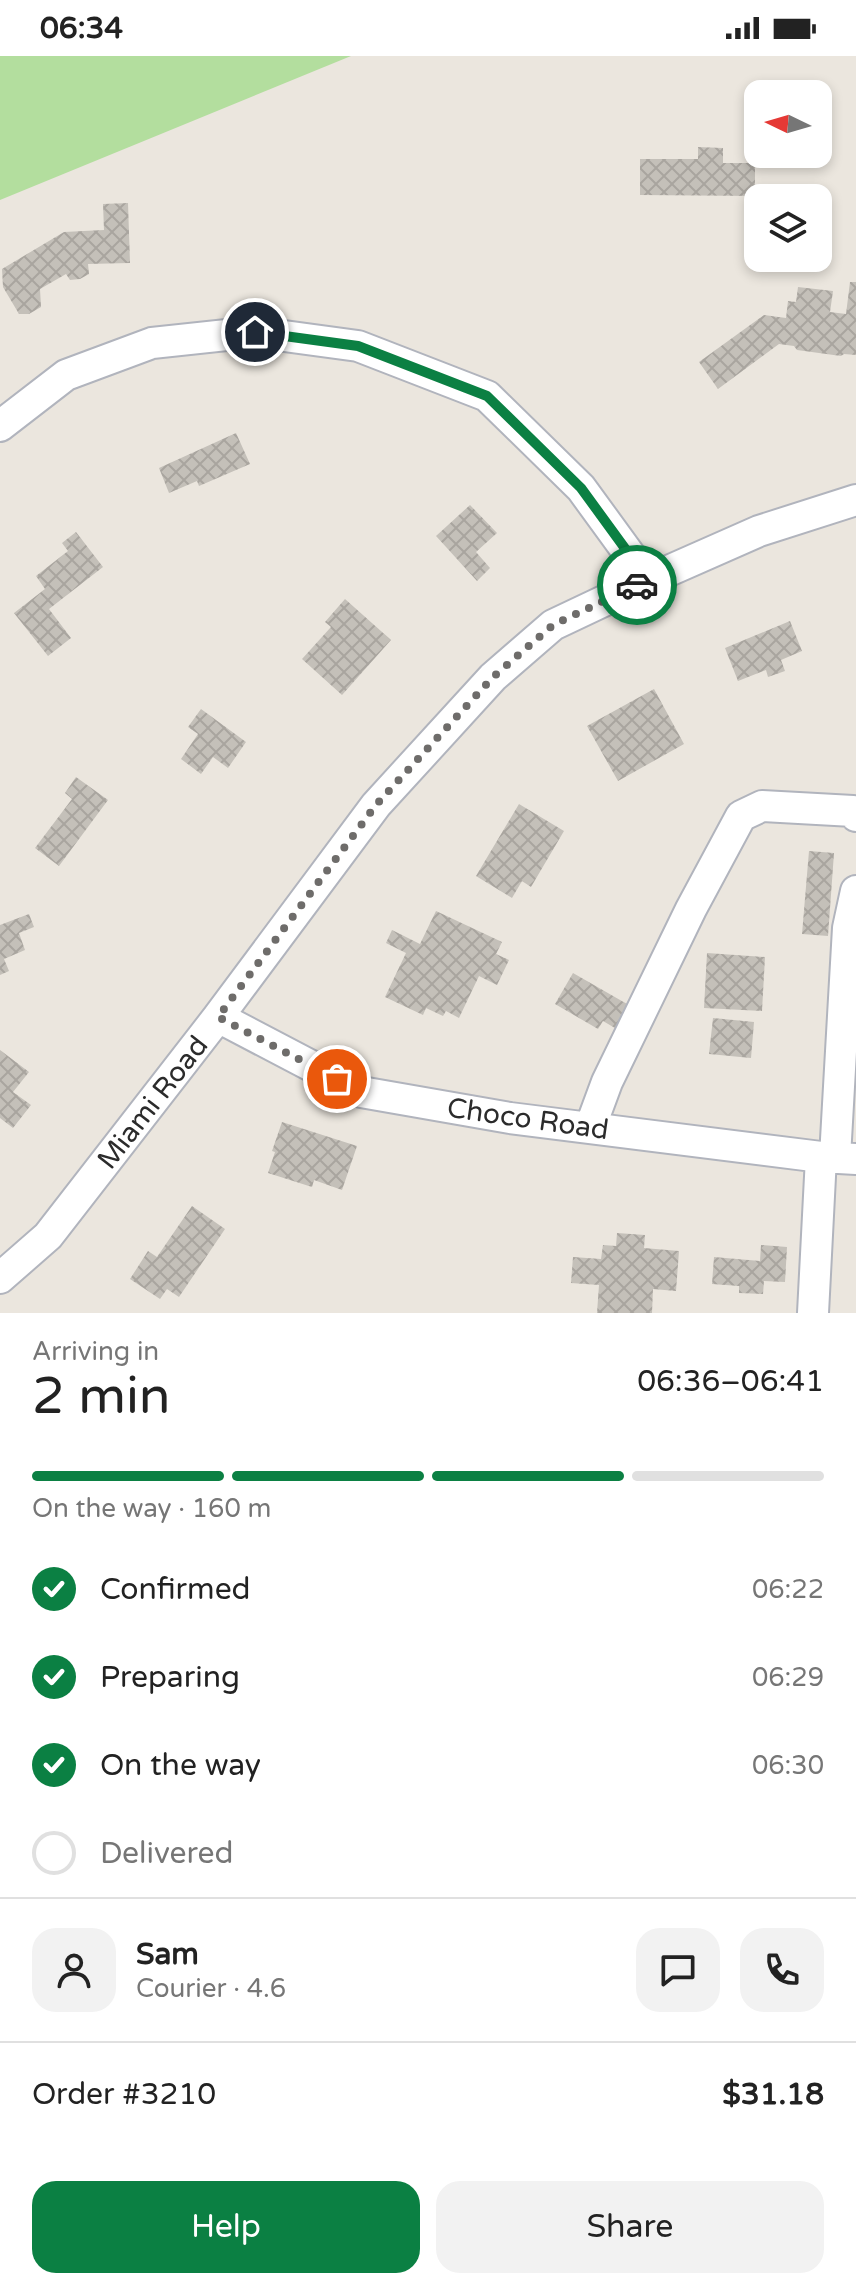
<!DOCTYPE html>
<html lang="en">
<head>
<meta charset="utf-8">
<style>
	body { margin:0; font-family:"Varela Round",sans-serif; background:#f2f2f2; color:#222; height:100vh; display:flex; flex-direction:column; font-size:30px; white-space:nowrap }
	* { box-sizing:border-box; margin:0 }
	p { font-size:26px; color:#767676 }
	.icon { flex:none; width:44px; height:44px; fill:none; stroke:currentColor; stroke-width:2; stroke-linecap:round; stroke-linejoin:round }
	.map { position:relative; height:1257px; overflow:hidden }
	.panel { display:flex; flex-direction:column; background:#fff; flex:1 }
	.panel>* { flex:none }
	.needle { width:52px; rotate:275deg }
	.tools { position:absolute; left:744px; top:24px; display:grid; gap:16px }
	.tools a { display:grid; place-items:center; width:88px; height:88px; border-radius:16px; background:#fff; box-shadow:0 4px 12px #0003; font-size:40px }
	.pin { position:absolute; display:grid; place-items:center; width:68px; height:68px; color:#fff; margin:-34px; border:4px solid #fff; border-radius:50%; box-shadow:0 2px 8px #0007 }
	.courier { position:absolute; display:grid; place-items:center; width:80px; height:80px; margin:-40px; border:6px solid #0b8043; border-radius:50%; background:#fff; color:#222; box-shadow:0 2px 10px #0007 }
	.overview em { font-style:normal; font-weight:600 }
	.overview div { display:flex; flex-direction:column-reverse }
	.overview { display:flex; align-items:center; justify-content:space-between; height:136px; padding:0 32px }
	h1 { font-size:52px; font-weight:600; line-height:60px }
	.bar { display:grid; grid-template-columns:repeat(4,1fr); gap:12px 8px; align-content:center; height:96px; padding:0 32px }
	.bar i { height:10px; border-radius:6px; background:#e0e0e0 }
	.bar .current { background:#0b8043 }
	.bar p { grid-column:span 4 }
	.line { display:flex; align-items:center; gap:20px; padding:0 32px; border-top:2px solid #e0e0e0 }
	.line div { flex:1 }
	.round { display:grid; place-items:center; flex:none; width:84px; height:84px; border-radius:24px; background:#f2f2f2 }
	ol { padding:0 32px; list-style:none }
	li { display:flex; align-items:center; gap:24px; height:88px }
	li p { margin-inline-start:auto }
	li .icon { padding:8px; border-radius:50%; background:#0b8043; color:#fff; stroke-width:4 }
	li:last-child { color:#767676 }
	li i { width:44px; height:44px; border:4px solid #e0e0e0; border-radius:50% }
	.button { display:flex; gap:16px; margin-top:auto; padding:16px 32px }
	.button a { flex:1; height:92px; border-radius:24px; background:#0b8043; color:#fff; font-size:32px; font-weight:600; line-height:92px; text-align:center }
	.button a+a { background:#f2f2f2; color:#222 }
	.status { display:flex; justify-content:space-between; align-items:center; height:56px; padding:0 40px; background:#fff; direction:ltr }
	.status svg { height:22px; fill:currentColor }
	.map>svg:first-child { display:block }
	.grass { fill:#b3de9e }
	.building { fill:url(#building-cross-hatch) }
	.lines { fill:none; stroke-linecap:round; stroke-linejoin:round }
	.minor-casing { stroke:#b1b4bd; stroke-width:34 }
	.minor { stroke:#fff; stroke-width:30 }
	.done { stroke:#6e6c6a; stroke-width:8; stroke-dasharray:0 14.4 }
	.route { stroke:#0b8043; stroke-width:10 }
	.labels { text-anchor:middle; stroke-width:6; stroke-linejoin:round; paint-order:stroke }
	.street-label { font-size:28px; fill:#2b2b2b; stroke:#fff }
</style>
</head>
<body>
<div class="status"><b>06:34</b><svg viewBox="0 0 49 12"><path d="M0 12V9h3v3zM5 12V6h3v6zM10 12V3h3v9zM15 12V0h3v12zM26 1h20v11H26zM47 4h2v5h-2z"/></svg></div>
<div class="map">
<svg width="856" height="1257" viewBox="0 0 856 1257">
	<defs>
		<pattern id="building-cross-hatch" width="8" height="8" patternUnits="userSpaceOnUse" patternTransform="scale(2)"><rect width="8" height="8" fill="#c4c0b9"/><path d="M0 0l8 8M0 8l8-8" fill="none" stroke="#a9a59f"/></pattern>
	</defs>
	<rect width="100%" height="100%" fill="#ebe6de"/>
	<path class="grass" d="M 0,0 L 351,0 L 0,144 Z"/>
	<path class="building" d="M 698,91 L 723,92 L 723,107 L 755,107 L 755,140 L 640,139 L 640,103 L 698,103 Z
		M 128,147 L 130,207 L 88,208 L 89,218 L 80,223 L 70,224 L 66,218 L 40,233 L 41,251 L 29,258 L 19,258 L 3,231 L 2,213 L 64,176 L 104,174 L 103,148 Z
		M 766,202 L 789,202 L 784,211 Z
		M 850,226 L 856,226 L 856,299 L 844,298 L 841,300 L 797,294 L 794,290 L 779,288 L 718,333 L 699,306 L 764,259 L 786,262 L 788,245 L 796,246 L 798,231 L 833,235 L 830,256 L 846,258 Z
		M 236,377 L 250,408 L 199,430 L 197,425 L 169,437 L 159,412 Z
		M 470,449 L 497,477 L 476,496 L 490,512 L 477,525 L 436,480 Z
		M 76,476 L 103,511 L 49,553 L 71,582 L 48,600 L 14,557 L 45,533 L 36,520 L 68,495 L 62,487 Z
		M 345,543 L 391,584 L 342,639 L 302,603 L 331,571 L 325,566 Z
		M 790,565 L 802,595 L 781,604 L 785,615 L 768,621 L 766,614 L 738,625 L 725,592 Z
		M 654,633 L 684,688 L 618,725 L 587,670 Z
		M 201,653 L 246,686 L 228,712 L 213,701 L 201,718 L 181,703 L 198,678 L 188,671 Z
		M 76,721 L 108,744 L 59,810 L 35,792 L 72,743 L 65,737 Z
		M 519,748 L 564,775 L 531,831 L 522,825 L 512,842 L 476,820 Z
		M 809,795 L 834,797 L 828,880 L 802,878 Z
		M 436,855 L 502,886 L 496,898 L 509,904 L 497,929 L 479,920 L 459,962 L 446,955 L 443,960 L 426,952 L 423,959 L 385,941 L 406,897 L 386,887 L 392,874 L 420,888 Z
		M 29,858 L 34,871 L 19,877 L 25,894 L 4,903 L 9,915 L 0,919 L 0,869 Z
		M 707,897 L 765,901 L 762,955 L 704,952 Z
		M 573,917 L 634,952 L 620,975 L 603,965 L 598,973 L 555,948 Z
		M 713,962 L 754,966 L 751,1002 L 709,998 Z
		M 0,994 L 29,1016 L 13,1036 L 31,1049 L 13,1072 L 0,1062 Z
		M 282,1066 L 357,1090 L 342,1134 L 314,1124 L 312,1131 L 268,1117 L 275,1096 L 272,1095 Z
		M 192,1150 L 225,1173 L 179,1241 L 167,1233 L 160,1243 L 130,1223 L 148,1195 L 157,1201 Z
		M 617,1177 L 645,1179 L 644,1192 L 679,1195 L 676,1235 L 653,1233 L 652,1257 L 597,1257 L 599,1229 L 571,1227 L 573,1201 L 601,1203 L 603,1189 L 616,1190 Z
		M 761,1189 L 787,1191 L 785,1226 L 764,1225 L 763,1238 L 739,1237 L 739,1230 L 712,1228 L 714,1201 L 760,1205 Z"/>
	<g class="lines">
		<g class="minor-casing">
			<path id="minor" d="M 0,370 L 66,319 L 152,287 L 255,276 L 358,290 L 487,340 L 581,432 L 648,524
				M 218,961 L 361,1036 L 510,1062 L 821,1101 L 856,1103
				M 590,1072 L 607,1026 L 691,853 L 741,760 L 762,750 L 853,755 L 856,760
				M 835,1101 L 848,872 L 856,835
				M 0,1222 L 48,1180 L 218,961 L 376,749 L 493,621 L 553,569 L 648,524 L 759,475 L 856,444
				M 813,1257 L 821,1101"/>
		</g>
		<use href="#minor" class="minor"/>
	</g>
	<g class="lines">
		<path class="done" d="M 337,1023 L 218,961 L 376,749 L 493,621 L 553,569 L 637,529"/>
		<path class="route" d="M 255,276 L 358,290 L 487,340 L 581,432 L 648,524 L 637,529"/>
	</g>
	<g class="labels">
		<g class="street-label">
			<text transform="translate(152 1046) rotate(-52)" y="10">Miami Road</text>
			<text transform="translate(528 1062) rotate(8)" y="10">Choco Road</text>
		</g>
	</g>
</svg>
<div class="tools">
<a><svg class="needle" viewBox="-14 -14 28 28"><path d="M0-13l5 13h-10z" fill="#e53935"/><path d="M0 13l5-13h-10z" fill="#767676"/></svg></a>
<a><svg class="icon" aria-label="layers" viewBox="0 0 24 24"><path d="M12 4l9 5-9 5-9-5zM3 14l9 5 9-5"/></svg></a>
</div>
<div class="pin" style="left:337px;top:1023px;background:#ea580c"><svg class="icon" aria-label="bag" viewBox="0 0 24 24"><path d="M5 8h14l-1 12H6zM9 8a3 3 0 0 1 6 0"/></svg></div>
<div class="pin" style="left:255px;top:276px;background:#1f2937"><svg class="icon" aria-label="home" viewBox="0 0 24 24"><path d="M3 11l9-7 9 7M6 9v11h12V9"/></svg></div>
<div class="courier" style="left:637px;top:529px"><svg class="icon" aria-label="car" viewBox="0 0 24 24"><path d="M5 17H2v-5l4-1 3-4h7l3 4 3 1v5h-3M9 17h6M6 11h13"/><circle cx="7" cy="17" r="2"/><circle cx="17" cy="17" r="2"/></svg></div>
</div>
<section class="panel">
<div class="overview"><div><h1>2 min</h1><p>Arriving in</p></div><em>06:36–06:41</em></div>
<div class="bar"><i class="current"></i><i class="current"></i><i class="current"></i><i></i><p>On the way · 160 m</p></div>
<ol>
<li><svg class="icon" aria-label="check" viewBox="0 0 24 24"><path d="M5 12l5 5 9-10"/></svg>Confirmed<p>06:22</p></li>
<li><svg class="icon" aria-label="check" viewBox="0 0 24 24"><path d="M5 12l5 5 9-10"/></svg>Preparing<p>06:29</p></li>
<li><svg class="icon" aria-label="check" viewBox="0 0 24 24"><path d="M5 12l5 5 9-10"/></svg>On the way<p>06:30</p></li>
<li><i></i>Delivered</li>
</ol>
<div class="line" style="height:144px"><a class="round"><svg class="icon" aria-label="person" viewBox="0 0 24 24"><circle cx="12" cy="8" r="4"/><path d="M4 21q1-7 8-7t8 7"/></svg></a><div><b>Sam</b><p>Courier · 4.6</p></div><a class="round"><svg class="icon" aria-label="chat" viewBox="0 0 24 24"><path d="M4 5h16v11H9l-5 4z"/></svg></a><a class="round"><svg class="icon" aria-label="phone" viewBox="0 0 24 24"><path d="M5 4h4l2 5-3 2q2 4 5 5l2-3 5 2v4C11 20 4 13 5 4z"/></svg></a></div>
<div class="line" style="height:104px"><div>Order #3210</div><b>$31.18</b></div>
<div class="button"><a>Help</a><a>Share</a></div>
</section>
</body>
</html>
